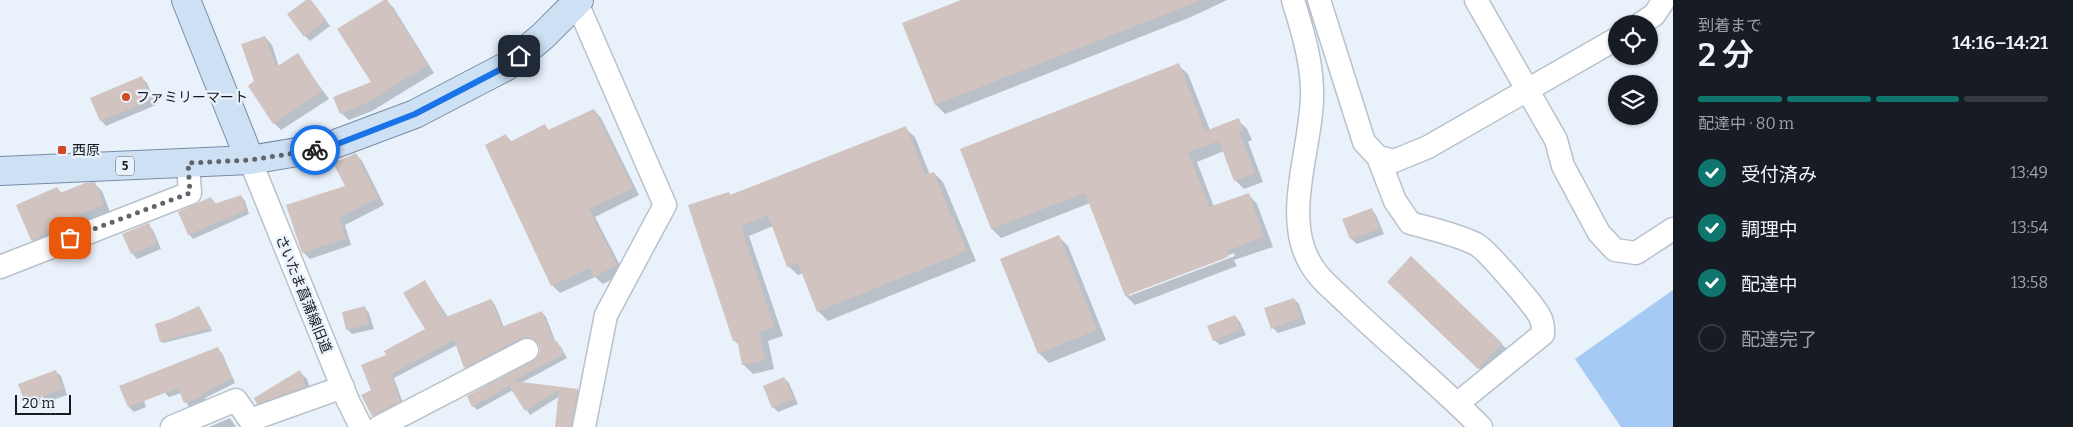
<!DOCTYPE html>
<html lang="ja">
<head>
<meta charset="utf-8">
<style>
	body { margin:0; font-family:Bitter,"Noto Sans JP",serif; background:#20242c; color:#f1f3f6; height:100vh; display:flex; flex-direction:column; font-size:19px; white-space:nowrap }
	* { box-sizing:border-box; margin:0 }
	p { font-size:16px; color:#9ea1a6 }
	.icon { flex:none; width:28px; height:28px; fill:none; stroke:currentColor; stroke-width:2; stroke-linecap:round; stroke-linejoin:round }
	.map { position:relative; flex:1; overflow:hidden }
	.details { display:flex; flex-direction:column; background:#171b24; width:400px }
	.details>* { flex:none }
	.controls { position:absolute; left:1608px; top:15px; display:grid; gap:10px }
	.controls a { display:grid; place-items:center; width:50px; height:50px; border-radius:50%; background:#171b24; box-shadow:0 1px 4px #0004; font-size:25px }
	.scale { position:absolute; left:15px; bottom:12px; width:56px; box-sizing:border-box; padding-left:5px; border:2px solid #171a1e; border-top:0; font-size:14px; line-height:18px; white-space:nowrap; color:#171a1e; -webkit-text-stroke:4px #e9f1fb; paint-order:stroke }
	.pin { position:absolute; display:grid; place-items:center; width:42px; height:42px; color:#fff; margin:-21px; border-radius:10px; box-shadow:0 2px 8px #0006 }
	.courier { position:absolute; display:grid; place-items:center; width:50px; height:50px; margin:-25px; border:4px solid #1a73e8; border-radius:50%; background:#fff; color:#222; box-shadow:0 1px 6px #0007 }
	.head em { font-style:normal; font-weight:600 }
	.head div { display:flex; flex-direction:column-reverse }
	.head { display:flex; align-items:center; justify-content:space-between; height:85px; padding:0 25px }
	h1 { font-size:32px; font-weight:600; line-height:38px }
	.bar { display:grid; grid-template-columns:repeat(4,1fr); gap:8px 5px; align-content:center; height:60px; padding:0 25px }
	.bar i { height:6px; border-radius:4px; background:#363941 }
	.bar .active { background:#0f766e }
	.bar p { grid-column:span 4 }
	ol { padding:0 25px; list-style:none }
	li { display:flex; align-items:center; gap:15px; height:55px }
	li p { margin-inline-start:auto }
	li .icon { padding:5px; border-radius:50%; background:#0f766e; color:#fff; stroke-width:4 }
	li:last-child { color:#9ea1a6 }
	li i { width:28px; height:28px; border:2px solid #363941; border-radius:50% }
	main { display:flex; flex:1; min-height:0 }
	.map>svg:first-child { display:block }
	.green { fill:#a5caf4 }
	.shadow { fill:#0003; fill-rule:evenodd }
	.building { fill:#d1c3bf }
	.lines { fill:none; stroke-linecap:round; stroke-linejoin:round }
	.minor-casing { stroke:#b9c2cb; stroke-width:25 }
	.major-casing { stroke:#788da5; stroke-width:30 }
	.minor { stroke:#fff; stroke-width:22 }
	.major { stroke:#cde0f4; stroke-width:28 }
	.done { stroke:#60656b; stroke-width:5; stroke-dasharray:0 9 }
	.route { stroke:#1a73e8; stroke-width:6 }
	.poi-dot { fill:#d24823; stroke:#e9f1fb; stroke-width:2 }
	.labels { text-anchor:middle; stroke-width:5; stroke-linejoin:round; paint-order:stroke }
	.shield { fill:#e9f1fb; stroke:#565a60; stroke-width:1 }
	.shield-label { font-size:12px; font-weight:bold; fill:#171a1e }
	.poi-label { font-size:14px; fill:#171a1e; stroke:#e9f1fb; text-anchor:start }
	.street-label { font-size:14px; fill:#171a1e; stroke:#e9f1fb }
</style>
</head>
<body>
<main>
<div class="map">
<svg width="1673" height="427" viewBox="0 0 1673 427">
	<rect width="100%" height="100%" fill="#e9f1fb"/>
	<path class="green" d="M 1673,290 L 1673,427 L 1621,427 L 1575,359 Z"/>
	<path class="shadow" d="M 308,0 L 314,4 L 330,26 L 310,41 L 305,36 Z
		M 386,0 L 393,7 L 434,73 L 372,111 L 349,120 L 341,113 L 372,83 Z
		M 965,0 L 1227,0 L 1191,17 L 945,114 L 936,105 L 904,24 Z
		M 265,37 L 272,45 L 279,67 L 297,55 L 329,99 L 281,130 L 274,123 L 256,82 Z
		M 1178,65 L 1188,74 L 1210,130 L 1238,120 L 1247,129 L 1252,140 L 1248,142 L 1263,182 L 1244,189 L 1235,180 L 1224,151 L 1197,162 L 1214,207 L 1248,194 L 1257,204 L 1273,247 L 1234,260 L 1237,266 L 1135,305 L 1126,296 L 1090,203 L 1001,238 L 992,229 L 961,149 ZM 1234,253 L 1235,256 L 1129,296 L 1129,293 Z
		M 142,78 L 147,83 L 156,105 L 106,126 L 101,120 Z
		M 594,110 L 601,118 L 639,195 L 595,217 L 624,273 L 603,284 L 595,277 L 560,293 L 552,285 L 486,145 L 506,136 L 512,142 L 545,126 L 550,131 Z
		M 905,128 L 915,137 L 930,175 L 934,173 L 943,182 L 976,261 L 828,321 L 818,311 L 803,273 L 798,275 L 788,266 L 773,226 L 749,236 L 783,336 L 768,341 L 774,369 L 753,374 L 743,364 L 739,345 L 734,340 L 729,193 L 732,196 Z
		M 356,154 L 362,161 L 384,205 L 345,225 L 351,245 L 310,259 L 303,252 L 346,187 Z
		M 95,184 L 102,191 L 110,212 L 77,225 L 79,230 L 39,247 L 32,240 L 18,205 L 57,188 L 62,193 Z
		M 241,196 L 245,201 L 249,214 L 193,239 L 189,234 L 211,198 L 216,204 Z
		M 1371,209 L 1376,215 L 1384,234 L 1357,244 L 1351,239 L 1344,220 Z
		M 148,225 L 153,230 L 161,249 L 137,259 L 132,253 Z
		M 1059,237 L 1068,246 L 1106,340 L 1049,363 L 1039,353 L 1002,259 Z
		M 1411,258 L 1509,351 L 1486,375 L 1388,282 Z
		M 425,282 L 448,317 L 491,300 L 495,305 L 504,327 L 542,313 L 546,317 L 556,343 L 561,347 L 567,358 L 521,383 L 578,390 L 582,394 L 575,427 L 556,427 L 560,396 L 530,415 L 513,390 L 477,410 L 473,406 L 534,362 L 542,350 L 537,342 L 533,341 L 470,371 L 465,367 L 457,345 L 394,378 L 404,406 L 376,418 L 372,414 L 373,391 L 388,356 L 427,330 Z
		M 1294,299 L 1299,304 L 1306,324 L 1278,333 L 1273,328 Z
		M 199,307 L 212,331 L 163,343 L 161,341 L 172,320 Z
		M 364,307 L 369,313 L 374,329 L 352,334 L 347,329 Z
		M 1235,316 L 1240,322 L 1246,335 L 1220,345 L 1214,340 Z
		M 217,349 L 222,353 L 235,383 L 205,398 L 206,400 L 189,407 L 181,393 L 169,397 L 165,393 Z
		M 55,371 L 61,376 L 67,395 L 31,408 L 26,402 Z
		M 300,372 L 307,379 L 312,394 L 266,411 L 258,403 Z
		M 784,378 L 789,383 L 798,404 L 778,412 L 773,407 Z
		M 140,386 L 146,407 L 134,412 L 129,407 Z
		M 230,418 L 236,427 L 209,427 Z"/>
	<path class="building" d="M 306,0 L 311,0 L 326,20 L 304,37 L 287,14 Z
		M 384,0 L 387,0 L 428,65 L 365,104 L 340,114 L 333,97 L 371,82 L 337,29 Z
		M 961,0 L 1199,0 L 1199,1 L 935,105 L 902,23 Z
		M 265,36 L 276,67 L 298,53 L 322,91 L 273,124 L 248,86 L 254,81 L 241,44 Z
		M 1179,63 L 1205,131 L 1239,118 L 1243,131 L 1239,132 L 1255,173 L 1234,181 L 1219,141 L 1188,152 L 1209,207 L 1249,193 L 1264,237 L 1226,251 L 1228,257 L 1125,296 L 1085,193 L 991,229 L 960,149 Z
		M 142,76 L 152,100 L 100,121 L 90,98 Z
		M 594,109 L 633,188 L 589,209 L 617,265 L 594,277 L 590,268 L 551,286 L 485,145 L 506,134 L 510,142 L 545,124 L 548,130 Z
		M 906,126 L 925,175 L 934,172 L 951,217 L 953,216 L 967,251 L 817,312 L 798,263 L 787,267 L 768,215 L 741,226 L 774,327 L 759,332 L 765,360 L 742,365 L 737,339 L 733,341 L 688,205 L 729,192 L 730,195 Z
		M 356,153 L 378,198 L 339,218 L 346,239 L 302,253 L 286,205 L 345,186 L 333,163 Z
		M 95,182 L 104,205 L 71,218 L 73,223 L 31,240 L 16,205 L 57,187 L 60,193 L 85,183 Z
		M 241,195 L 246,210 L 188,235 L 178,212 L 211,197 L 214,204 Z
		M 1372,208 L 1379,229 L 1350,239 L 1342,219 Z
		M 149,223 L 157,244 L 131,254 L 122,234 Z
		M 1059,235 L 1097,330 L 1038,354 L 1000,259 Z
		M 1411,256 L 1502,343 L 1478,369 L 1387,282 Z
		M 425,280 L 446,317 L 491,299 L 502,327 L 542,311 L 554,342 L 557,341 L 564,354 L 513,381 L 578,389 L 571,427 L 555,427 L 559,390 L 525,411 L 509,386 L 472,407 L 467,396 L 538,357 L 540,351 L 539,344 L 528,337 L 521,338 L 464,368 L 454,340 L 391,374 L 400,401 L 372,416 L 361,395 L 371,390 L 361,365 L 386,355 L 384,351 L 425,329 L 403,293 Z
		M 1294,298 L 1301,318 L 1271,329 L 1264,308 Z
		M 199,306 L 211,328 L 160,342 L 155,324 L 171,319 Z
		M 365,306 L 369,324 L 346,330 L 342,312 Z
		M 1235,315 L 1241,329 L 1213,341 L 1207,326 Z
		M 218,347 L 232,378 L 202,394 L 203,396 L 184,403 L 178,388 L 128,407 L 119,386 Z
		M 56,370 L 63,389 L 25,403 L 18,384 Z
		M 300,370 L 306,386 L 257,404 L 254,398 Z
		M 784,377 L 794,399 L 772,408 L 763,386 Z"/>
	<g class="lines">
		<g class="minor-casing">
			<path id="minor" d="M 1293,0 C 1302,29 1311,58 1312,89 C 1314,142 1282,212 1309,261 C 1318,279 1336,292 1350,306 C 1393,347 1439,385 1481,427
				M 1319,0 L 1364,142 L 1378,157 L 1394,161 L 1428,147 L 1616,39
				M 1476,0 L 1556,140 L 1563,166 L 1599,233 L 1615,250 L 1636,253 L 1673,229
				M 577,3 L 665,205 L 606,315 L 584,427
				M 1640,24 L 1654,15 L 1664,0
				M 1378,157 L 1395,201 L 1410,223 C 1432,229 1456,234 1476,244 C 1487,250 1532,303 1539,315 C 1543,321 1543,327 1543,334 L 1458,403
				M 250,160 L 348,401 L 361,427
				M 0,267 L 190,193 L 188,163
				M 172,427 L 236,400 L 250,420 L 343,387
				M 379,427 L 527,350"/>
		</g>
		<g class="major-casing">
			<path id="major" d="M 186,0 L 250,160
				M 0,171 L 250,160 L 327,147 L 415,114 L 507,66 L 543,36 L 579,0"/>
		</g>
		<use href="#minor" class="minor"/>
		<use href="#major" class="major"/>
	</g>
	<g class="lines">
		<path class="done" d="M 70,238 L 190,193 L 188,163 L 250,160 L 315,150"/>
		<path class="route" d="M 315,150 L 327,148 L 415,114 L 507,66 L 519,56"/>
	</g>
	<g class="poi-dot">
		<circle cx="126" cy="97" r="5"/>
		<rect x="57" y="145" width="10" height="10" rx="2.5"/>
	</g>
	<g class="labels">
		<rect class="shield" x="116" y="156.5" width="18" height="19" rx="4"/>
		<g class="shield-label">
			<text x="125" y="170">5</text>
		</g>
		<g class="poi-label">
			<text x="136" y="102">ファミリーマート</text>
			<text x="72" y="155">西原</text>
		</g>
		<g class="street-label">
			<text transform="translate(304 294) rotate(68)" y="5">さいたま菖蒲線旧道</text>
		</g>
	</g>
</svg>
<div class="controls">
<a><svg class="icon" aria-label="locate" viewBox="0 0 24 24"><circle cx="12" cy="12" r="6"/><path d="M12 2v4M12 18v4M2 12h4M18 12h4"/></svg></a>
<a><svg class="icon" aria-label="layers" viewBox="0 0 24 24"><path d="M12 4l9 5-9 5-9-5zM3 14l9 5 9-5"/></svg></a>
</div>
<div class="scale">20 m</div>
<div class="pin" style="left:70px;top:238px;background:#ea580c"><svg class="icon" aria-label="bag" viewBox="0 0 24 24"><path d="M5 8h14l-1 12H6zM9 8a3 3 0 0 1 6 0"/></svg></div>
<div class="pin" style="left:519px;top:56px;background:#1f2937"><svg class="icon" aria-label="home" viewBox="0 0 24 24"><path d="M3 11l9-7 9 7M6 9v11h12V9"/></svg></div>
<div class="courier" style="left:315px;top:150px"><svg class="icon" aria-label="bike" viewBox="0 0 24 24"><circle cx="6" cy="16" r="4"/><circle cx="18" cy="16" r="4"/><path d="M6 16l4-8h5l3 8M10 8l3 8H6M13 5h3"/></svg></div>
</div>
<section class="details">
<div class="head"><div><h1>2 分</h1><p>到着まで</p></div><em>14:16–14:21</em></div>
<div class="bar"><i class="active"></i><i class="active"></i><i class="active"></i><i></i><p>配達中 · 80 m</p></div>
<ol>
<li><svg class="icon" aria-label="check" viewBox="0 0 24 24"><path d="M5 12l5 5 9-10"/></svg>受付済み<p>13:49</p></li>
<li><svg class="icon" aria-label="check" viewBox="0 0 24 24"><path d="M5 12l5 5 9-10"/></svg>調理中<p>13:54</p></li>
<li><svg class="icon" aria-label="check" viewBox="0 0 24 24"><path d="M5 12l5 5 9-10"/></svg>配達中<p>13:58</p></li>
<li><i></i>配達完了</li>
</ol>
</section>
</main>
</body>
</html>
